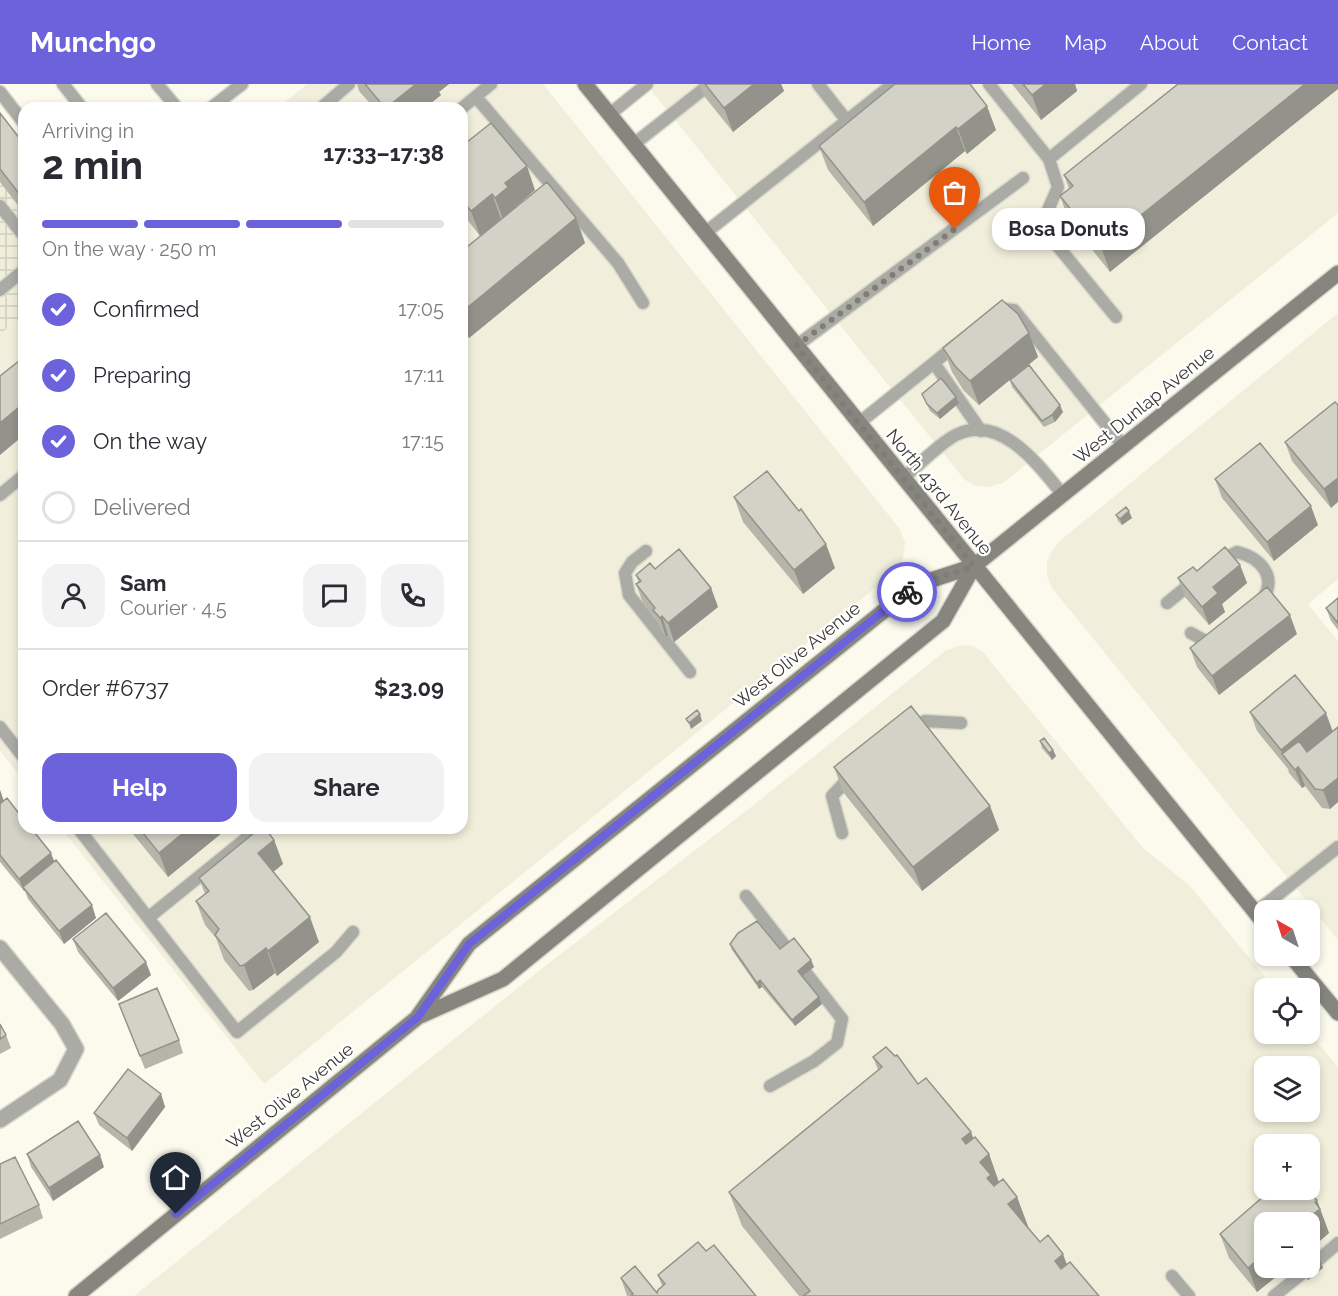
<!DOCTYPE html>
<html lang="en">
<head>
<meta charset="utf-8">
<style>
	body { margin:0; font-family:Raleway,sans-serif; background:#f2f2f3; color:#2b2b33; height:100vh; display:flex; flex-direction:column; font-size:22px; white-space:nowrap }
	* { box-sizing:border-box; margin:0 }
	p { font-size:20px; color:#7c7c81 }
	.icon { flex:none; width:33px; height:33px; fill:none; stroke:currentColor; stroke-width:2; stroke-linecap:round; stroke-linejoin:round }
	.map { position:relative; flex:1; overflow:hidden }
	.panel { position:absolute; left:18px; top:18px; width:450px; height:732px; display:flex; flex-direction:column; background:#fff; border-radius:18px; box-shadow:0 3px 9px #0003 }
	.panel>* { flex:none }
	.needle { width:39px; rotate:321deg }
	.fabs { position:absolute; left:1254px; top:816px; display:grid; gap:12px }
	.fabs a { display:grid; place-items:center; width:66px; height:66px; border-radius:12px; background:#fff; box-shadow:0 3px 9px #0003; font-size:30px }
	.pin { position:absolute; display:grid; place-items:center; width:51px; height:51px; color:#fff; margin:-62px -26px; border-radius:50% 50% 50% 0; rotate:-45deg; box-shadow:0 0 6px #0007 }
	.pin .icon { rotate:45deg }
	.courier { position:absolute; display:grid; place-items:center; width:60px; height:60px; margin:-30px; border:4px solid #6b62dc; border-radius:50%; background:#fff; color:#222; box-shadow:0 2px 8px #0007 }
	.bubble { position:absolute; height:42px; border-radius:18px; background:#fff; box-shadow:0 3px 9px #0003; font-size:20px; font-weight:700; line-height:42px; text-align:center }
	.head em { font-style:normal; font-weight:700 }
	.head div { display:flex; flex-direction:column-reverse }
	.head { display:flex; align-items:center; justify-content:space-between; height:102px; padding:0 24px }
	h1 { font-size:39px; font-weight:700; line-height:45px }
	.bar { display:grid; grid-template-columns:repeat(4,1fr); gap:9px 6px; align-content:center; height:72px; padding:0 24px }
	.bar i { height:8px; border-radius:4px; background:#e1e1e2 }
	.bar .active { background:#6b62dc }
	.bar p { grid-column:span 4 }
	.line { display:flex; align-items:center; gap:15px; padding:0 24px; border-top:2px solid #e1e1e2 }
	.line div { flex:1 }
	.round { display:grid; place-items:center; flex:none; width:63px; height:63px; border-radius:18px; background:#f2f2f3 }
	ol { padding:0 24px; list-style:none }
	li { display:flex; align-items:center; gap:18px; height:66px }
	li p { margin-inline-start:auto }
	li .icon { padding:6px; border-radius:50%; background:#6b62dc; color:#fff; stroke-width:4 }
	li:last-child { color:#7c7c81 }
	li i { width:33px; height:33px; border:3px solid #e1e1e2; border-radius:50% }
	.primary-button { display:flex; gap:12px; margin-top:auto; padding:12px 24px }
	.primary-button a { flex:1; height:69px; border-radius:18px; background:#6b62dc; color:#fff; font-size:24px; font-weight:700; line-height:69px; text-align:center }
	.primary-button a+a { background:#f2f2f3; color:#2b2b33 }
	header { display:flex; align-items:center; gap:36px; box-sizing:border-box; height:84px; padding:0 30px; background:#6b62dc; color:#fff }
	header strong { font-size:28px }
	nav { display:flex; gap:33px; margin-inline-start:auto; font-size:21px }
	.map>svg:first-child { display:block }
	.built { fill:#f1efdb; fill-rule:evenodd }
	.industrial { fill:url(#industrial-grid) }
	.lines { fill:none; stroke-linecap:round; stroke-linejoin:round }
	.lane-casing { stroke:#d8d7cc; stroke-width:15 }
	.street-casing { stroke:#d8d7cc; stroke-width:18 }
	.secondary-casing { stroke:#d8d7cc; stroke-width:18 }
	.lane { stroke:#ababa6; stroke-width:12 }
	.street { stroke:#ababa6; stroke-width:15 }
	.secondary { stroke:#86857e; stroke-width:15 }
	.wall { fill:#b5b5aa }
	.shaded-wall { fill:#94938b }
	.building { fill:#d3d2c6; stroke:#94938b; stroke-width:1.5 }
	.done { stroke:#7e7d76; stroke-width:6; stroke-dasharray:0 10.8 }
	.route { stroke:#6b62dc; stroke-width:8 }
	.labels { text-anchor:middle; stroke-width:4.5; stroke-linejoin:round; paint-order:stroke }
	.street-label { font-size:18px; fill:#3b3a36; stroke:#fff }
</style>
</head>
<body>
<header>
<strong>Munchgo</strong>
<nav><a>Home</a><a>Map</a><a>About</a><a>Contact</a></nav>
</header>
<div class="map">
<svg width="1338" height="1212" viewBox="0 0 1338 1212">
	<defs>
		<pattern id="industrial-grid" width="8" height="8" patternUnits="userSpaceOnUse" patternTransform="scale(1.5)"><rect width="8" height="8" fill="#f1efdb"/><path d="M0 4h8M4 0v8" fill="none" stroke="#d0cebd"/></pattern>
	</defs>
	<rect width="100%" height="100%" fill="#fbfaed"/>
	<path class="built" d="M 307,0 L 543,0 L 899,444 L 905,458 L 903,474 L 897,486 L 264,1000 L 61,744 L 462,744 L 462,24 L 278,24 Z
		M 646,0 L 1338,0 L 1338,129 L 1003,399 L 988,403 L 973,401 L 964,395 Z
		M 1338,229 L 1338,495 L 1308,520 L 1338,557 L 1338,856 L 1052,504 L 1047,492 L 1047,478 L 1053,465 L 1061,456 Z
		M 24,231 L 24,697 L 0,667 L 0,250 Z
		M 970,561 L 982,567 L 1143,764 L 1190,802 L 1274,904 L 1264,904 L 1264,950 L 1310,949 L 1338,983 L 1338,1212 L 134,1212 L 540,886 L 755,720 L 945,567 L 958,562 ZM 1264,982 L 1310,982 L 1310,1028 L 1264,1028 ZM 1264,1060 L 1310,1060 L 1310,1106 L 1264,1106 ZM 1264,1138 L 1310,1138 L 1310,1184 L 1264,1184 Z"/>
	<path class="industrial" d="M 0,44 L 24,74 L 24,231 L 0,250 Z"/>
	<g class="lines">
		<g class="lane-casing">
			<path id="lane" d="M 63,0 L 82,24
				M 157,0 L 177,24
				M 818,0 L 847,37
				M 989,0 L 1049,75
				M 0,8 L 24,39
				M 476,13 L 618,179 L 643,219
				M 211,24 L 242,0
				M 321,24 L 349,0
				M 462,24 L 491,0
				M 610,30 L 647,0
				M 634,60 L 710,0
				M 0,122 L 24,152
				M 705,149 L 893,0
				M 0,206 L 24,186
				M 998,228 L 1002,225 L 1014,226 L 1124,363
				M 1116,233 L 1041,142 L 1058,103 L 1049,75 L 1141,0
				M 796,262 L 1023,94
				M 934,279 L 981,347
				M 859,339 L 956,261
				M 903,394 C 917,383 943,356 958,350 C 1002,330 1040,383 1063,411
				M 0,411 L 24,391
				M 646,467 L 632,478 L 625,489 L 629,511 L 690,588
				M 1218,478 L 1237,468 C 1261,474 1278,493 1262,516
				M 1167,519 L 1195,496
				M 1191,549 L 1207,558 L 1214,555
				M 0,643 L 24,674
				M 912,646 L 925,637 L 961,639
				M 78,744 L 237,948 L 336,868 L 353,848
				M 842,749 L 832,712 L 852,691
				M 746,812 L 842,935 L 837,959 L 814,977 L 770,1002
				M 1256,828 L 1338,763
				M 148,834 L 259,744
				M 1310,1183 L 1338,1159
				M 1172,1192 L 1189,1212
				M 1274,1212 L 1309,1184"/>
		</g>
		<g class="street-casing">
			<path id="street" d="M 0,864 L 62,940 L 76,965 L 60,996 L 0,1036"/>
		</g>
		<g class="secondary-casing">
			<path id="secondary" d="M 585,0 L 1264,839
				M 1291,872 L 1338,929
				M 418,932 L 469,860 L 916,501 L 974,482
				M 76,1212 L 418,933 L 503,895 L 943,537 L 974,482 L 1338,189"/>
		</g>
		<use href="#lane" class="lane"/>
		<use href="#street" class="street"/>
		<use href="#secondary" class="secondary"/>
	</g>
	<path class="wall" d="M 357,0 L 449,0 L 439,8 L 441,11 L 425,24 L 374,24 L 359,7 Z
		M 699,0 L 781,0 L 784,7 L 733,48 L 704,12 Z
		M 895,0 L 996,46 L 967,70 L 965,67 L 873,142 L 828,86 L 819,62 Z
		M 1012,0 L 1075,0 L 1077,7 L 1041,36 Z
		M 1178,0 L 1110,188 L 1069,137 L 1060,112 L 1069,105 L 1064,91 Z
		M 0,29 L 24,60 L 24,129 L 0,98 Z
		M 462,62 L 535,106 L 516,123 L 576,134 L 585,159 L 469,254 L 462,246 L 462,167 L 480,152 L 462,129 Z
		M 1029,249 L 1038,273 L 979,321 L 964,307 L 952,288 L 943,264 Z
		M 1010,296 L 1063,328 L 1055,338 L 1044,343 L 1012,303 Z
		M 922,310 L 959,319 L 940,335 L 930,327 Z
		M 1335,318 L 1331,424 L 1292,377 L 1285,358 Z
		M 1215,395 L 1318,441 L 1274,477 L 1222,414 Z
		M 734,413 L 835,484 L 803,510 L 743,438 Z
		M 1116,431 L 1132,434 L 1122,441 L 1118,437 Z
		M 1240,481 L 1247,499 L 1222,520 L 1225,528 L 1209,541 L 1185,513 L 1178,494 L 1197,487 Z
		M 655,485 L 711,504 L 718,523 L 674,558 L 668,551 L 666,553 L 660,544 L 657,536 L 643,519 L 636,500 L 639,499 L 636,491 Z
		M 1338,514 L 1338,546 L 1331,537 L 1326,524 Z
		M 1297,550 L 1219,611 L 1197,583 L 1190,564 Z
		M 1250,628 L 1333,647 L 1338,643 L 1338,718 L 1330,725 L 1322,724 L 1305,702 L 1302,704 L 1289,689 L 1288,685 L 1257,647 Z
		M 1040,657 L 1053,666 L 1056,672 L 1052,676 L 1042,664 Z
		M 834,683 L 990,722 L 999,746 L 922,807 L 843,708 Z
		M 0,706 L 4,717 L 54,777 L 96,834 L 64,860 L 28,815 L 25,807 L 24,807 L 0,778 Z
		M 128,744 L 228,744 L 168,793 Z
		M 274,756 L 283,780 L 273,788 L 319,858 L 277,892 L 275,889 L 253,906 L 249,907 L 224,876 L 216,854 L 205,841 L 196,817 L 205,810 L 199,794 Z
		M 73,855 L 151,891 L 118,917 L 78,868 Z
		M 730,860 L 780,865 L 811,876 L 814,883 L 802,892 L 819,913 L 822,920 L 795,942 L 762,903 L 759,905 L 732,866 Z
		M 119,920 L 179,956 L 183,969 L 145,985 Z
		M 0,940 L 6,951 L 11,964 L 0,970 Z
		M 873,973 L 918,1000 L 971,1048 L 973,1055 L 989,1070 L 999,1098 L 1017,1113 L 1029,1145 L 1040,1158 L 1067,1180 L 1099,1212 L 799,1212 L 742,1142 L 729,1108 L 878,986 Z
		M 161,1010 L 165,1023 L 132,1067 L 99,1041 L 94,1029 Z
		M 27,1070 L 104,1083 L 53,1117 L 31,1083 Z
		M 0,1080 L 39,1121 L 43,1134 L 0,1155 Z
		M 1319,1124 L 1329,1149 L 1315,1161 L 1323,1184 L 1308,1196 L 1297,1184 L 1310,1184 L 1310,1138 L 1264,1138 L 1264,1184 L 1287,1184 L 1257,1208 L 1229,1174 L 1220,1150 Z
		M 706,1167 L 756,1212 L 627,1212 L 621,1194 L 657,1209 L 662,1202 L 658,1191 Z"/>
	<path class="shaded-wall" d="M 416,0 L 449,0 L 439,8 L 441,11 L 425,24 L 386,24 Z
		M 754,0 L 781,0 L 784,7 L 733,48 L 724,24 Z
		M 1046,0 L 1075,0 L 1077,7 L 1041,36 L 1032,11 Z
		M 1305,0 L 1338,0 L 1338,5 L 1110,188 L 1101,163 Z
		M 987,22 L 996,46 L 967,70 L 958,45 Z
		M 956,43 L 965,67 L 873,142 L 864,118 Z
		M 527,82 L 535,106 L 515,123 L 517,127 L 504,138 L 495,114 L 505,99 Z
		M 492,110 L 501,135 L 480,152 L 471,127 Z
		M 576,134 L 585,159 L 469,254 L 462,236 L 462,228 Z
		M 1029,249 L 1038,273 L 979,321 L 970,297 Z
		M 462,293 L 467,306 L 462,309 Z
		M 956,313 L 959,319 L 940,335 L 937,329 Z
		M 24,319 L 24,351 L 0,371 L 0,339 Z
		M 1060,321 L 1063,328 L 1055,338 L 1052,331 Z
		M 1338,394 L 1338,418 L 1331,424 L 1324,405 Z
		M 1311,422 L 1318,441 L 1274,477 L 1267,458 Z
		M 1129,427 L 1132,434 L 1122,441 L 1120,435 Z
		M 826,460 L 835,484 L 803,510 L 794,486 Z
		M 1240,481 L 1247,499 L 1222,520 L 1225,528 L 1209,541 L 1202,523 L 1213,503 Z
		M 711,504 L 718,523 L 674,558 L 668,539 Z
		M 1290,531 L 1297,550 L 1219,611 L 1212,592 Z
		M 662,532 L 668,551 L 666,553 L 660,534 Z
		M 1326,629 L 1333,648 L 1292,682 L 1282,670 L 1281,666 Z
		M 700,630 L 702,637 L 691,645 L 689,639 Z
		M 1053,666 L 1056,672 L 1052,676 L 1049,669 Z
		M 1298,683 L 1305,702 L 1302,704 L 1295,686 Z
		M 1338,694 L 1338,718 L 1330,725 L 1323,706 Z
		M 0,706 L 4,718 L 0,722 Z
		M 990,722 L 999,746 L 922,807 L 913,783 Z
		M 189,744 L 228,744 L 168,793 L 159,769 Z
		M 274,756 L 283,780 L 267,793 L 258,769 Z
		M 51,769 L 56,782 L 23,803 L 25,807 L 24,807 L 19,795 Z
		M 92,821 L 96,834 L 64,860 L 59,847 Z
		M 310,833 L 319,858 L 277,892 L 268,867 Z
		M 266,864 L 275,889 L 253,906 L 244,881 Z
		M 811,876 L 814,883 L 801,893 L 798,887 Z
		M 146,878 L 151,891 L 118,917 L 113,904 Z
		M 760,896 L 762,903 L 759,905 L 757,899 Z
		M 819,913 L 822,920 L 795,942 L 792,936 Z
		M 161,1010 L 165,1023 L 132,1067 L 127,1054 Z
		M 971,1048 L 981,1076 L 989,1070 L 1001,1105 L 1003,1126 L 962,1055 Z
		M 100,1071 L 104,1083 L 53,1117 L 49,1104 Z
		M 1017,1113 L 1030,1148 L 1008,1120 Z
		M 1317,1116 L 1329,1149 L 1315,1161 L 1323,1184 L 1308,1196 L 1303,1184 L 1310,1184 L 1310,1138 L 1303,1138 L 1315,1118 Z
		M 1063,1170 L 1076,1205 L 1055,1177 Z
		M 1264,1170 L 1264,1184 L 1287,1184 L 1257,1208 L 1248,1184 Z"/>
	<path class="building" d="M 365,0 L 416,0 L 386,24 L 385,24 Z
		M 705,0 L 754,0 L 724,24 Z
		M 895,0 L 970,0 L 987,22 L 958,45 L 956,43 L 864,118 L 819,62 Z
		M 1023,0 L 1046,0 L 1032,11 Z
		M 1178,0 L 1305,0 L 1101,163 L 1060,112 L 1073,102 L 1064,91 Z
		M 0,29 L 24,60 L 24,116 L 0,85 Z
		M 491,39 L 527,82 L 505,99 L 508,103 L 495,114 L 492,110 L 471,127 L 462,116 L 462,62 Z
		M 547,98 L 576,134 L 462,228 L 462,167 Z
		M 1002,216 L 1018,230 L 1029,249 L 970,297 L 955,282 L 943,264 Z
		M 24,273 L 24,319 L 0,339 L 0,292 Z
		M 1029,281 L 1060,321 L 1052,331 L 1042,337 L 1010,296 Z
		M 941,294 L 956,313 L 937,329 L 927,320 L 922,310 Z
		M 1335,318 L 1338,321 L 1338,394 L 1324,405 L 1285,358 Z
		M 1260,359 L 1311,422 L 1267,458 L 1215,395 Z
		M 767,387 L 799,427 L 801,425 L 826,460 L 794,486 L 734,413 Z
		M 1126,423 L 1129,427 L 1120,435 L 1116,431 Z
		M 1225,463 L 1240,481 L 1213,503 L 1218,509 L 1202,523 L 1178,494 L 1193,483 L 1197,487 Z
		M 679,465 L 711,504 L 668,539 L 662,532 L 660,534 L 653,526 L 655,524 L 636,500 L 641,497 L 636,491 L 650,479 L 655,485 Z
		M 1267,503 L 1290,531 L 1212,592 L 1190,564 Z
		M 1338,514 L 1338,539 L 1326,524 Z
		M 1295,591 L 1326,629 L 1281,666 L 1250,628 Z
		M 911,622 L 990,722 L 913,783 L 834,683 Z
		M 697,626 L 700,630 L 689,639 L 686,635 Z
		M 1338,643 L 1338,694 L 1323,706 L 1315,705 L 1298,683 L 1295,686 L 1282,670 L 1299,657 L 1307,668 Z
		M 1044,654 L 1053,666 L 1049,669 L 1040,657 Z
		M 7,714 L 24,736 L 24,744 L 31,744 L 51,769 L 19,795 L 0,771 L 0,720 Z
		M 139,744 L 189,744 L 159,769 Z
		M 260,744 L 265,744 L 274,756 L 258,769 L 310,833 L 268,867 L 266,864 L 244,881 L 240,882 L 215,851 L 219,845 L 196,817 L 209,807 L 199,794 Z
		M 56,776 L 92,821 L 59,847 L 23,803 Z
		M 106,829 L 146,878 L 113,904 L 73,855 Z
		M 757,837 L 780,865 L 794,854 L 811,876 L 798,887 L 819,913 L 792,936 L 760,896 L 757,899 L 730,860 L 738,849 Z
		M 157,904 L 179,956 L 140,972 L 119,920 Z
		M 0,940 L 6,951 L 0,955 Z
		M 886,963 L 895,972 L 897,971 L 918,1000 L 926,994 L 971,1048 L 962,1055 L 966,1060 L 975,1053 L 989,1070 L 980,1078 L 991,1091 L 987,1094 L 994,1102 L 1003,1095 L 1017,1113 L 1008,1120 L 1040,1158 L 1048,1151 L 1063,1170 L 1055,1177 L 1061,1185 L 1070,1178 L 1099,1212 L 803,1212 L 810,1207 L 729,1108 L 882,983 L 873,973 Z
		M 128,985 L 161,1010 L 127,1054 L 94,1029 Z
		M 78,1037 L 100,1071 L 49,1104 L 27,1070 Z
		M 15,1073 L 39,1121 L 0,1140 L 0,1080 Z
		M 1271,1106 L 1306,1106 L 1317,1116 L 1315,1118 L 1320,1125 L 1303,1138 L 1264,1138 L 1264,1170 L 1248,1184 L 1220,1150 Z
		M 1310,1154 L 1314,1159 L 1310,1163 Z
		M 698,1158 L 706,1167 L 714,1161 L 756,1212 L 631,1212 L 633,1210 L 621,1194 L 635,1182 L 657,1209 L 658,1206 L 665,1200 L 658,1191 Z"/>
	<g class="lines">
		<path class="done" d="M 907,508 L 916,501 L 974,482 L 796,262 L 955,145"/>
		<path class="route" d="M 176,1130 L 418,933 L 469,860 L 907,508"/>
	</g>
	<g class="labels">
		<g class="street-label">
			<text transform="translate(1144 321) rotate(-39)" y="6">West Dunlap Avenue</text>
			<text transform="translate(939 408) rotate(51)" y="6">North 43rd Avenue</text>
			<text transform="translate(797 571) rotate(-39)" y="6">West Olive Avenue</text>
			<text transform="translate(290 1012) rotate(-39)" y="6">West Olive Avenue</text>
		</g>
	</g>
</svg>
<div class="fabs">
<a><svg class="needle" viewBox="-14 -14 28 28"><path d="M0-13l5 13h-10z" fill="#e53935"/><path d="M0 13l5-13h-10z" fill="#7c7c81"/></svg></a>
<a><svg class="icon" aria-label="locate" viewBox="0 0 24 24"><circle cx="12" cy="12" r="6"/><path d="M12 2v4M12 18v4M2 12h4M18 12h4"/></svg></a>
<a><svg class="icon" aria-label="layers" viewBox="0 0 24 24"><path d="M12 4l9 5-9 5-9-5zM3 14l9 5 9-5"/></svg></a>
<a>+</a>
<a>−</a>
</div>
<div class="pin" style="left:955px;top:145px;background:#ea580c"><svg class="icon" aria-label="bag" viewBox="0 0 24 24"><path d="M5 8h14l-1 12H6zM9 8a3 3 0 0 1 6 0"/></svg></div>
<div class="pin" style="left:176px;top:1130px;background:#1f2937"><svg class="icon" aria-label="home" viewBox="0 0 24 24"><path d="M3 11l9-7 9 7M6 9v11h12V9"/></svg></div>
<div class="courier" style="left:907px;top:508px"><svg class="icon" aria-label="bike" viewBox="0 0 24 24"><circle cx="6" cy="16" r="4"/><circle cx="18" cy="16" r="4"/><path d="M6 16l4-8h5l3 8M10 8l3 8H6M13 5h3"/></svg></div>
<div class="bubble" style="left:992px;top:124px;width:153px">Bosa Donuts</div>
<section class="panel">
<div class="head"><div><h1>2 min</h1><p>Arriving in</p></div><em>17:33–17:38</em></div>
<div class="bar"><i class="active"></i><i class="active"></i><i class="active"></i><i></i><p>On the way · 250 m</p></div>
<ol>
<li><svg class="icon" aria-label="check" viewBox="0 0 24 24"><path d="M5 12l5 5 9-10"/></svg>Confirmed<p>17:05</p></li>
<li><svg class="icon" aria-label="check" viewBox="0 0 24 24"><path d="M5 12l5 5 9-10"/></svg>Preparing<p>17:11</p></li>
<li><svg class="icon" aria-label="check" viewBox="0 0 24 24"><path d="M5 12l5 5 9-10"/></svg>On the way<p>17:15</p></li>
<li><i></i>Delivered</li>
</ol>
<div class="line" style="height:108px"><a class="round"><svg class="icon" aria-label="person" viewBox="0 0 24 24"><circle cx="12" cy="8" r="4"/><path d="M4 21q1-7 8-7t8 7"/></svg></a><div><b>Sam</b><p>Courier · 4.5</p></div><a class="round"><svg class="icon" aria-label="chat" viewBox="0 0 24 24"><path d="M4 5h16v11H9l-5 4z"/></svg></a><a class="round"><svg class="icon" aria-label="phone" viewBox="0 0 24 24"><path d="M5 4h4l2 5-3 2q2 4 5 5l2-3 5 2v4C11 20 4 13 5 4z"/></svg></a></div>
<div class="line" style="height:78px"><div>Order #6737</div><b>$23.09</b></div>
<div class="primary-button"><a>Help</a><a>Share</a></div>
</section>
</div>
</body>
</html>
